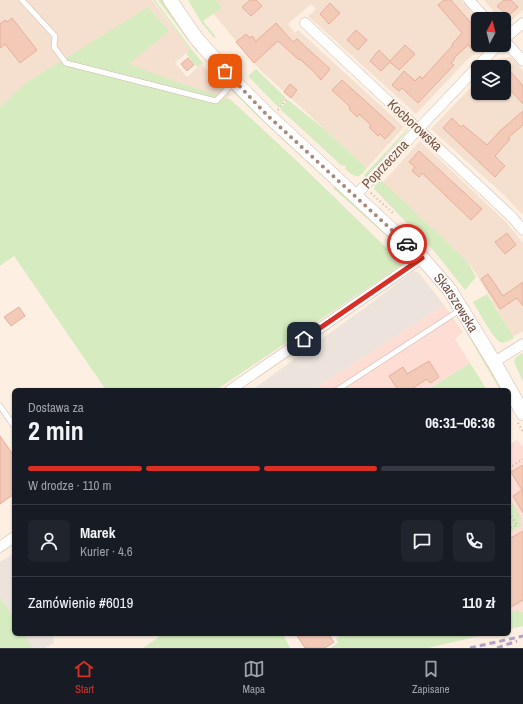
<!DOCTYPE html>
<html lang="pl">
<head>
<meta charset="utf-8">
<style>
	body { margin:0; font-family:"Archivo Narrow",sans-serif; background:#20242c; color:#f1f3f6; height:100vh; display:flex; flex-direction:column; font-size:15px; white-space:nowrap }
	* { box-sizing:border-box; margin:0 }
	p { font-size:13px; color:#9ea1a6 }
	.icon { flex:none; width:22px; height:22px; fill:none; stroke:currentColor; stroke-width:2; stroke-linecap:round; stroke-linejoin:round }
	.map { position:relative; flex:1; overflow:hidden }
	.drawer { position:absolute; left:12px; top:388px; width:499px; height:248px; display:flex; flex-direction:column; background:#171b24; border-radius:6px; box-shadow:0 1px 3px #0004 }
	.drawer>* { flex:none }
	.needle { width:26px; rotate:7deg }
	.fabs { position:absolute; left:471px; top:12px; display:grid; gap:8px }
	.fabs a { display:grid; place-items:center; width:40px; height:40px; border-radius:6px; background:#171b24; box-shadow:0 1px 3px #0004; font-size:20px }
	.pin { position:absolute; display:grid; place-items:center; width:34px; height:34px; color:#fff; margin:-17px; border-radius:8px; box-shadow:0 2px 6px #0006 }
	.courier { position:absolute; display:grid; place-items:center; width:40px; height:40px; margin:-20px; border:3px solid #d93025; border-radius:50%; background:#fff; color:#222; box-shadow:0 1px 5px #0007 }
	.summary em { font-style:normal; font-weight:700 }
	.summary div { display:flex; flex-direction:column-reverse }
	.summary { display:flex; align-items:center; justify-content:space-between; height:68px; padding:0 16px }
	h1 { font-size:26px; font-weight:700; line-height:30px }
	.bar { display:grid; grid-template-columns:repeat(4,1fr); gap:6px 4px; align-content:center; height:48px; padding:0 16px }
	.bar i { height:5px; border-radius:3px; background:#363941 }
	.bar .current { background:#d93025 }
	.bar p { grid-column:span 4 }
	.line { display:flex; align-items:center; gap:10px; padding:0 16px; border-top:1px solid #363941 }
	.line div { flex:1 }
	.round { display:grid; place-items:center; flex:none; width:42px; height:42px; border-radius:6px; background:#20242c }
	.tabs { display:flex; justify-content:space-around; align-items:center; height:56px; border-top:1px solid #363941; background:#171b24; font-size:11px; color:#9ea1a6 }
	.tabs a { display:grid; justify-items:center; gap:2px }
	.tabs .current { color:#d93025 }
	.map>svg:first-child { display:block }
	.residential { fill:#f5e0d0 }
	.commercial { fill:#feddd5 }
	.industrial { fill:#ece3dd }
	.green { fill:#d6ebc0 }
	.building { fill:#f3cab8; stroke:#e7ae98 }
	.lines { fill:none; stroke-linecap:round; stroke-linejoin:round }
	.lane-casing { stroke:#d1b8ab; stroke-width:6 }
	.street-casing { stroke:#d1b8ab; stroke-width:11 }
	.secondary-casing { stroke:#d4b7a8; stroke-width:15 }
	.path { stroke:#d8ad9c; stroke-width:2; stroke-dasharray:1 3; stroke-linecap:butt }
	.lane { stroke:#fff; stroke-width:5 }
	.street { stroke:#fff; stroke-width:10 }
	.secondary { stroke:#fff; stroke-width:14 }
	.rail { stroke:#b1a0c7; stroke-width:3; stroke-dasharray:6 4; stroke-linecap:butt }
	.done { stroke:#a58a7d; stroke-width:4; stroke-dasharray:0 7.2 }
	.route { stroke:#d93025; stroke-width:5 }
	.labels { text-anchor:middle; stroke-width:3; stroke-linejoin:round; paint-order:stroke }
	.street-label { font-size:14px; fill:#755347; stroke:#fff4e9 }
</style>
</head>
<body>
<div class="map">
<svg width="523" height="648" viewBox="0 0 523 648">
	<rect width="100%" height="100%" fill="#fdf0e2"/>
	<path class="residential" d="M 0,0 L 152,0 L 190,50 L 175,63 L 187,77 L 201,64 L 231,95 L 154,152 L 0,258 Z
		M 217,0 L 461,0 L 478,20 L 478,45 L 484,45 L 465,62 L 416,114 L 308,16 L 316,9 L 311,4 L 288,24 L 295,33 L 298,30 L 404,127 L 367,168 L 257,67 L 213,13 L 222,8 Z
		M 484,0 L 523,0 L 523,10 L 506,25 L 504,23 L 504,19 L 500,19 Z
		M 511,57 L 523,71 L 523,215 L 505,196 L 431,129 L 478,80 L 478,93 L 504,93 L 504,67 L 491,67 L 499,59 Z
		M 420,141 L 507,223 L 523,243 L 523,331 L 513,337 L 475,272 L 467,261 L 383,182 Z"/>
	<path class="commercial" d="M 444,305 L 463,332 L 455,339 L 470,363 L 427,390 L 313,390 Z
		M 517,440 L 523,447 L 523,626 L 509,629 L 509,445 Z"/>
	<path class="industrial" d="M 413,271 L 419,273 L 444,305 L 313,390 L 252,390 L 374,301 Z
		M 14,553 L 14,618 L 0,597 L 0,562 Z
		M 24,634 L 53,634 L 54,643 L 45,648 L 33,648 Z"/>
	<path class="green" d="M 153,0 L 155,0 L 192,50 L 203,63 L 197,67 L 186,54 L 190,50 Z
		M 158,0 L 162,0 L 199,50 L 197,52 Z
		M 188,0 L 217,0 L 222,8 L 203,21 L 216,37 L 214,38 L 201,22 Z
		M 148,7 L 169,31 L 129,64 L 180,83 L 230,99 L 298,162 L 403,264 L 216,390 L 106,390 L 14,256 L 0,266 L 0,107 L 24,84 Z
		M 256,69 L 286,98 L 279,108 L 248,76 Z
		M 232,91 L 235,91 L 331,182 L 330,183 C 297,153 264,123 232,91 Z
		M 288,100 L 323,128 L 367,168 C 357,180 357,178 345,169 L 346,167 L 344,165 L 342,166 L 280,109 Z
		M 407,129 L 408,130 L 366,177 L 364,175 Z
		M 381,180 L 467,261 L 476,277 L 465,290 L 434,251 L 374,189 L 375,186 Z
		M 336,186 L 410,255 L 410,257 L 333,188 Z
		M 487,294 L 514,338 C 510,340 505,343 502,343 C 494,341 478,310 473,302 Z
		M 461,323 L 466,327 L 503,390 L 500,390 Z
		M 523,353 L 523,382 L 514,362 L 516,357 Z
		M 470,363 L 487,390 L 427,390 Z
		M 509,497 L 522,519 L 519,521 L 522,525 L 509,533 Z
		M 0,597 L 14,618 L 14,634 L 24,634 L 33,648 L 0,648 Z
		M 517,609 L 520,613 L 523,612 L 523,626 L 509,629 L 509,614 Z
		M 163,634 L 283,634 L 290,648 L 143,648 Z
		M 339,634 L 488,634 L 428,648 L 330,648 L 338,643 L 336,639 L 340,636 Z"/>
	<path class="building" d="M 250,0 L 256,0 L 262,6 L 251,16 L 242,7 Z
		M 444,0 L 451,0 L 478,31 L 478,44 L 472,49 L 468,45 L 454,58 L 455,59 L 451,63 L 454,65 L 418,103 L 402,88 L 399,91 L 392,85 L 404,71 L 415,81 L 420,76 L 422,79 L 453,45 L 452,44 L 462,33 L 438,5 Z
		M 504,0 L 511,0 L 518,7 L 508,16 L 497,6 Z
		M 330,3 L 340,13 L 329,24 L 320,14 Z
		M 12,18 L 37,50 L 20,63 L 5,44 L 0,48 L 0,24 L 5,20 L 7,22 Z
		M 276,23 L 293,42 L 297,39 L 330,69 L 321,80 L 315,73 L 300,59 L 299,60 L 278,41 L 254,63 L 236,42 L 246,34 L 250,38 L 252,36 L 256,41 Z
		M 356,30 L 367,40 L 358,50 L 347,40 Z
		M 405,45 L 415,54 L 399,70 L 390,62 L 381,71 L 370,61 L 379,50 L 390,61 Z
		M 188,58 L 194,65 L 187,71 L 181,64 Z
		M 504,64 L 523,86 L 523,104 L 504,83 Z
		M 342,80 L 395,128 L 385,139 L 380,134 L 378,136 L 369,127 L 371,125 L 359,114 L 357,117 L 349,109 L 350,107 L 333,91 L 332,90 Z
		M 290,84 L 297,90 L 291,98 L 284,92 Z
		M 523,111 L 523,125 L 508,138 L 510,139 L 495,156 L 505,166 L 495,177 L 443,128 L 452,118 L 461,127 L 463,125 L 487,145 L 501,130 Z
		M 419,151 L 482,209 L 471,220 L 422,173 L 419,177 L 412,171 L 415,167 L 409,162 Z
		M 507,233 L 516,245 L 505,254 L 495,242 Z
		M 488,274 L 503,296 L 523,282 L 523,306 L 517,298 L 500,309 L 481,279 Z
		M 19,307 L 25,316 L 11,326 L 4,317 Z
		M 429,361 L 439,377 L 430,383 L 427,379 L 410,390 L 398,390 L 389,376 L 403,367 L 407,374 Z
		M 0,436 L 14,456 L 14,494 L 0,504 Z
		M 523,465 L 523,513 L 513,496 L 522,490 L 511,472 Z
		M 523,531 L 523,600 L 509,608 L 509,539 Z
		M 296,634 L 328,634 L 334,642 L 325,648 L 305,648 Z"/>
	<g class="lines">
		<g class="lane-casing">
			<path id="lane" d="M 22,0 L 55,36 L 54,47 L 66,63 L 216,101 L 234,82
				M 337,390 L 460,310
				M 0,406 L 14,426"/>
		</g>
		<g class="street-casing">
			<path id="street" d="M 469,0 L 486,19
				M 305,23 L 512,217 L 523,230
				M 504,39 L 523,23
				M 504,40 L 523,61
				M 355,196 L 498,45
				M 494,362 L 523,344
				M 230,390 L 422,258
				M 0,547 L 14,537"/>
		</g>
		<g class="secondary-casing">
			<g id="secondary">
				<path id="s1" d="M 170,0 L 196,38 L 235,82 L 269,116 L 422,258 L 449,289 L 494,362 L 523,413"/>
			</g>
		</g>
		<path class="path" d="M 278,110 L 288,98
			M 371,193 L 393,213
			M 518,423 L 523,432
			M 509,468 L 523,459
			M 509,513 L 517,525 L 509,529"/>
		<use href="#lane" class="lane"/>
		<use href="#street" class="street"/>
		<use href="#secondary" class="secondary"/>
		<path class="rail" d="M 470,648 L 523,636
			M 497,648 L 517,641"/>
	</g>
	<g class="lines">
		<path class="done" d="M 225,71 L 268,116 L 407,244"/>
		<path class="route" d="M 304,339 L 422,258 L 407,244"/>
	</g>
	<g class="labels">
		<g class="street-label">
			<text transform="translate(415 125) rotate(43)" y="5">Kocborowska</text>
			<text transform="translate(385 164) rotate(-47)" y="5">Poprzeczna</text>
			<text dy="5" stroke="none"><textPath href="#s1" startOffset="418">Skarszewska</textPath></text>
		</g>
	</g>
</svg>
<div class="fabs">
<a><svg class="needle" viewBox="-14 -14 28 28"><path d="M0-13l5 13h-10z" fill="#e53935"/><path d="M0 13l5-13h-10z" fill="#9ea1a6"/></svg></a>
<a><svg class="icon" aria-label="layers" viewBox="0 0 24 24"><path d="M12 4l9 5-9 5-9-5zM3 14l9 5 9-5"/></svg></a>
</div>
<div class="pin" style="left:225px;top:71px;background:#ea580c"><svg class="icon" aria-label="bag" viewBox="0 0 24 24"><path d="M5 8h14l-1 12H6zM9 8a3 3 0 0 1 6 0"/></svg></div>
<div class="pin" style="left:304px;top:339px;background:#1f2937"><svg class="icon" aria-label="home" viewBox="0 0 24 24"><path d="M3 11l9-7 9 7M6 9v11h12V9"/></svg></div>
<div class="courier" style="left:407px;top:244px"><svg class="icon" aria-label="car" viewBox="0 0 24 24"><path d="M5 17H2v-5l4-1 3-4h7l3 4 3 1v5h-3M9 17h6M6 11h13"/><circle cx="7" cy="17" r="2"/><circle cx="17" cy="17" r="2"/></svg></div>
<section class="drawer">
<div class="summary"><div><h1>2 min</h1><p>Dostawa za</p></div><em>06:31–06:36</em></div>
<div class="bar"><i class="current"></i><i class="current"></i><i class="current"></i><i></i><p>W drodze · 110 m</p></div>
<div class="line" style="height:72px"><a class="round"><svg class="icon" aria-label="person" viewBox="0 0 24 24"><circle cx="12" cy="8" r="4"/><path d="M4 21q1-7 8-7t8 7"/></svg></a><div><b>Marek</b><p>Kurier · 4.6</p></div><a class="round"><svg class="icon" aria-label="chat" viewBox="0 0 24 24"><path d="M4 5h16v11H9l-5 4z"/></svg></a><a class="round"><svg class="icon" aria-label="phone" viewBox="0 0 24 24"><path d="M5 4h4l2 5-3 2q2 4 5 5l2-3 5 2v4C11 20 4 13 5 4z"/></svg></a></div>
<div class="line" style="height:52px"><div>Zamówienie #6019</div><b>110 zł</b></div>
</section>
</div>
<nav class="tabs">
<a class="current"><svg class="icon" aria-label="home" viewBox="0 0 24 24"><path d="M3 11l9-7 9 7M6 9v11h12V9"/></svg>Start</a>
<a><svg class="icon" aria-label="map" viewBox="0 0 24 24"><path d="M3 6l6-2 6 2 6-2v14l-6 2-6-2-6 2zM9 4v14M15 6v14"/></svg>Mapa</a>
<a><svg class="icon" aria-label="saved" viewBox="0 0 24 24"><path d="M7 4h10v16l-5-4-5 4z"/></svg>Zapisane</a>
</nav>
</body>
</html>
